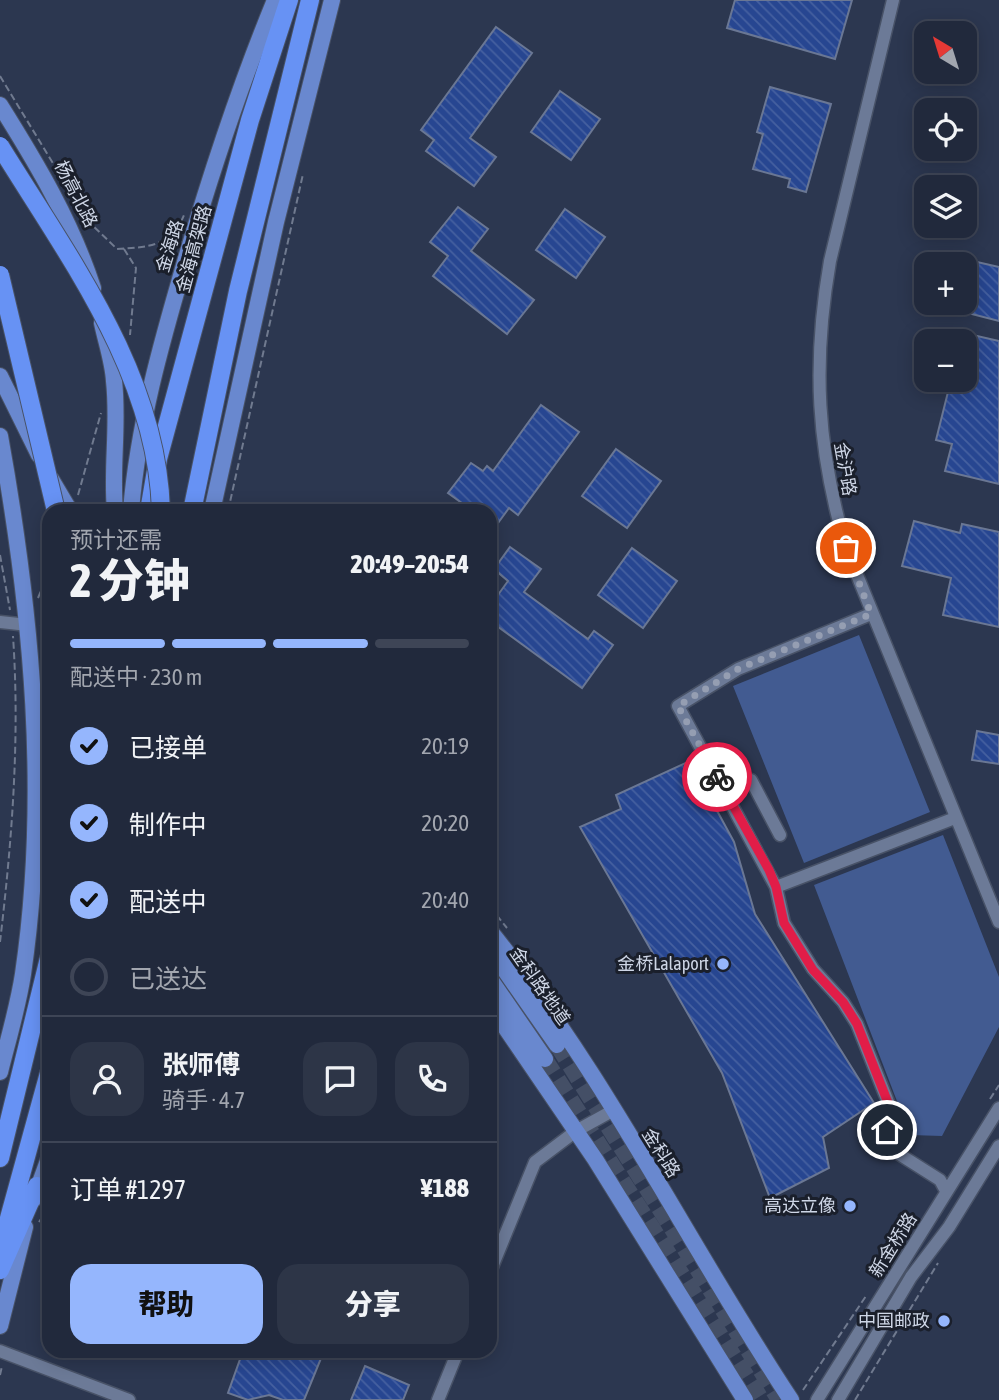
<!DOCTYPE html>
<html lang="zh">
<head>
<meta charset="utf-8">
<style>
	body { margin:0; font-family:"Asap Condensed","Noto Sans SC",sans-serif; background:#2d3547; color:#f1f3f6; height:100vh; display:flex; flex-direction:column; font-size:26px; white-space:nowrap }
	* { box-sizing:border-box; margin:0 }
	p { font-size:23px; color:#a2a6af }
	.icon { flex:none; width:38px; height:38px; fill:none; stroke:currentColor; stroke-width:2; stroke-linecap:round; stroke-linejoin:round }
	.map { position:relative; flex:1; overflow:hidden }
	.sheet { position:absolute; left:42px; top:504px; width:455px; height:854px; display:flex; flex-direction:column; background:#21293c; border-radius:21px; box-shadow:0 4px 18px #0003,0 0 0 2px #3e4556 }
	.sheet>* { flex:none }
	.needle { width:46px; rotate:322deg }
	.controls { position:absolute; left:914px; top:21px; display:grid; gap:14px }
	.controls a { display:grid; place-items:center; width:63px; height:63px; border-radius:14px; background:#21293c; box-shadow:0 4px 18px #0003,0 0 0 2px #3e4556; font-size:35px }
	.pin { position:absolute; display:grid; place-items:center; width:60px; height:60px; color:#fff; margin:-30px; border:4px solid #fff; border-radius:50%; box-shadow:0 2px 7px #0007 }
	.courier { position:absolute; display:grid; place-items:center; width:70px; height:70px; margin:-35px; border:5px solid #e11d48; border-radius:50%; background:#fff; color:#222; box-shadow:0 2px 9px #0007 }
	.overview em { font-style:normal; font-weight:800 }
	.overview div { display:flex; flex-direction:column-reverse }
	.overview { display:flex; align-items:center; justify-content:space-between; height:119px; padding:0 28px }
	h1 { font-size:46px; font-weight:800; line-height:52px }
	.bar { display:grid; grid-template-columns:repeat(4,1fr); gap:10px 7px; align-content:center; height:84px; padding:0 28px }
	.bar i { height:9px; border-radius:5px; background:#3e4556 }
	.bar .current { background:#95b6fd }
	.bar p { grid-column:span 4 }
	.line { display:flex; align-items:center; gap:18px; padding:0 28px; border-top:2px solid #3e4556 }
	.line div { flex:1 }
	.round { display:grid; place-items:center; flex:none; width:74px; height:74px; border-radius:21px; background:#2d3547 }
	ol { padding:0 28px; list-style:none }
	li { display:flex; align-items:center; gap:21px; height:77px }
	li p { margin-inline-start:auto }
	li .icon { padding:7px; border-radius:50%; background:#95b6fd; color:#111; stroke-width:4 }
	li:last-child { color:#a2a6af }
	li i { width:38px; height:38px; border:4px solid #3e4556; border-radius:50% }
	.button { display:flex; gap:14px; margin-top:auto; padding:14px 28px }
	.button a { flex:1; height:80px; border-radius:21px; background:#95b6fd; color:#111; font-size:28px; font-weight:800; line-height:80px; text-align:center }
	.button a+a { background:#2d3547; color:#f1f3f6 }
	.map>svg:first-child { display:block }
	.garden { fill:#425b91 }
	.building { fill:url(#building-back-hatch); stroke:#6a7794; stroke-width:2 }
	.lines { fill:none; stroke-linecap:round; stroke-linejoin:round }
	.major-tunnel { stroke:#444f66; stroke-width:16; stroke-dasharray:16 8; stroke-linecap:butt }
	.minor-casing { stroke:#485267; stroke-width:15 }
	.major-casing { stroke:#485267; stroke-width:18 }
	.highway-casing { stroke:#485267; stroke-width:20 }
	.path { stroke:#707a8f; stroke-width:2; stroke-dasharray:7 3.5; stroke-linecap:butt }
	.minor { stroke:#6c7a97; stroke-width:12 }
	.major { stroke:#6988cf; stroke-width:16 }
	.highway { stroke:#6792f4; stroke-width:18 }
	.highway-bridge-casing { stroke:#485267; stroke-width:20; stroke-linecap:butt }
	.highway-bridge { stroke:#6792f4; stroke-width:18 }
	.done { stroke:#959eb2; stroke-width:7; stroke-dasharray:0 12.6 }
	.route { stroke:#e11d48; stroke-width:9 }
	.poi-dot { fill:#95b6fd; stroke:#1a1f2b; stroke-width:2.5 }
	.labels { text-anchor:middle; stroke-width:6; stroke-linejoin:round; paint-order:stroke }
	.street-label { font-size:18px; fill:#ced6e6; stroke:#1a1f2b }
	.poi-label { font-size:18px; fill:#ced6e6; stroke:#1a1f2b; text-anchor:end }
</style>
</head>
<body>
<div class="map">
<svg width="999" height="1400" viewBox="0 0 999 1400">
	<defs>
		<pattern id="building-back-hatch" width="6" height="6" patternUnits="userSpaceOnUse" patternTransform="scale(1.75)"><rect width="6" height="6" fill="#274691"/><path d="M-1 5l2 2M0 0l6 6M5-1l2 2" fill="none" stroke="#4560a0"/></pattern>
	</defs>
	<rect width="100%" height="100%" fill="#2c3750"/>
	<path class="garden" d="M 859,635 L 930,812 L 804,863 L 733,686 Z
		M 943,835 L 999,977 L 999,1027 L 942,1136 L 910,1135 L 814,885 Z"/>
	<path class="building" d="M 735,0 L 852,0 L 835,59 L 727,28 Z
		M 496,27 L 532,53 L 470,138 L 496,157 L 474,186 L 426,151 L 434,140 L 421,130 Z
		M 770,87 L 831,104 L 806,192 L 788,187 L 790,179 L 753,169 L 763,134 L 757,132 Z
		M 560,91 L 600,119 L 571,160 L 531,132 Z
		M 458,207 L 488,229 L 471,251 L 534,300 L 507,334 L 433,276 L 448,256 L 430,242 Z
		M 565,209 L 605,237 L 576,278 L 536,250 Z
		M 977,262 L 999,267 L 999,321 L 964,312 Z
		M 977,336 L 999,341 L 999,484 L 945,471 L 952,444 L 936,440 L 951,380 L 964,380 L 964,354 L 972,356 Z
		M 541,405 L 579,432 L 518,515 L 509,508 L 490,534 L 490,511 L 473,511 L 448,493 L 471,463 L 483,471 L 487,466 L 493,471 Z
		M 616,449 L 661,481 L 627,528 L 582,496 Z
		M 914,521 L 960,533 L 962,524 L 999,532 L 999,627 L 943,615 L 951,578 L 902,566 Z
		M 510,547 L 541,569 L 524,592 L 588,639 L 594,631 L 613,645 L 582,688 L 490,621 L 490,606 L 508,581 L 494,569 Z
		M 632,548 L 677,581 L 643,628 L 598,595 Z
		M 977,731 L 999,735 L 999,764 L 972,760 Z
		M 690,761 L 734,842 L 755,914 L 874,1103 L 823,1137 L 829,1168 L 770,1198 L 722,1073 L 580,827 L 621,809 L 616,795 Z
		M 243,1351 L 324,1351 L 304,1400 L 283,1400 L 269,1395 L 248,1400 L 228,1393 Z
		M 365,1366 L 409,1385 L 403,1400 L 351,1400 Z"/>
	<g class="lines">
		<path class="major-tunnel" d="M 557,1045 L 779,1400
			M 545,1059 L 762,1400"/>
		<g class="minor-casing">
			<path id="minor" d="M 893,0 L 830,261 C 812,364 817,448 846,548 L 999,922
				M 871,614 L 738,669 L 678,706 L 776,887 L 955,818
				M 0,622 L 28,625
				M 727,794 L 751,780 L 780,835
				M 776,887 L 784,923 L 813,969 L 843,1002 L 857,1024 L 894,1117 L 880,1142 L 940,1180 L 946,1191
				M 490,1272 L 535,1162 L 576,1131 L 612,1111
				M 0,1351 L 129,1400
				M 438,1400 L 458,1351
				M 817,1400 L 999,1108
				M 838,1400 L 911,1277 L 949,1227 L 999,1146"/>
		</g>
		<g class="major-casing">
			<path id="major" d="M 0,105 C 37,164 71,221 93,288
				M 102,323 C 106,342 113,362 114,381 C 119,425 111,468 115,511
				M 0,376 L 39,455
				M 0,436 C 32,613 49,795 23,974 C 18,1007 8,1040 0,1072
				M 51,479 L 70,511
				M 131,511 C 138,425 161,344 185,262 C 211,173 240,85 275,0
				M 212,511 L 276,222 L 332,0
				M 40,866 L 49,831
				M 490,931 C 606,1075 689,1246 791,1400
				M 490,949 L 557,1045
				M 490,979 L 545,1059
				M 490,1005 L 595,1159 L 745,1400
				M 34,1199 L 49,1158
				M 0,1326 L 25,1227"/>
		</g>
		<g class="highway-casing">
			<path id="highway" d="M 149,511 L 158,459 L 250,120 L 289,0
				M 192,511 L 238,291 L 310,0
				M 0,1158 L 49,958
				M 0,1251 L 49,1073
				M 0,1270 L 37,1186"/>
		</g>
		<path class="path" d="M 0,76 L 88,221 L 117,249 C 148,247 171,247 184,215
			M 124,249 L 136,268 L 130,335
			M 78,495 L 101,413
			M 228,511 L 303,174
			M 0,555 L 10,610
			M 38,598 L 49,571
			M 40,625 L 49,626
			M 490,907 L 507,928
			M 0,942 C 12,840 20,739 13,636
			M 990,1099 L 999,1085
			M 39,1222 L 49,1207
			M 0,1375 L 2,1366
			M 803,1390 L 866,1296
			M 855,1400 L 938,1263"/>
		<use href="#minor" class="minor"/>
		<use href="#major" class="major"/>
		<use href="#highway" class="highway"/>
		<g class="highway-bridge-casing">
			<path id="highway-bridge" d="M 0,146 C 69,258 157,374 161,511
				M 0,275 L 56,511"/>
		</g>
		<use href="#highway-bridge" class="highway-bridge"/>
	</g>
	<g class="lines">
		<path class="done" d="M 717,777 L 678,706 L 738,669 L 871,614 L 846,548"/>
		<path class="route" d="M 717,777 L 769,870 L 776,887 L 784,923 L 813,970 L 843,1002 L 857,1024 L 894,1118 L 887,1130"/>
	</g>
	<g class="poi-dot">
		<circle cx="723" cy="964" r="7"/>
		<circle cx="850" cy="1206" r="7"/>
		<circle cx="944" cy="1321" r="7"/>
	</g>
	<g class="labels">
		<g class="street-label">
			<text transform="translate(76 194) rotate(63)" y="6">杨高北路</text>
			<text transform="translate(170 246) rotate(-73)" y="6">金海路</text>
			<text transform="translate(194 249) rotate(-75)" y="6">金海高架路</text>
			<text transform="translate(845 469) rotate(80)" y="6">金沪路</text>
			<text transform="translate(540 986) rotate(55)" y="6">金科路地道</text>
			<text transform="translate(661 1153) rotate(58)" y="6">金科路</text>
			<text transform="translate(893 1245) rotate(-58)" y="6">新金桥路</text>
		</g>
		<g class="poi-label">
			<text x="709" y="970">金桥Lalaport</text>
			<text x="836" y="1212">高达立像</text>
			<text x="930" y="1327">中国邮政</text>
		</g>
	</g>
</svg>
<div class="controls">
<a><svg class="needle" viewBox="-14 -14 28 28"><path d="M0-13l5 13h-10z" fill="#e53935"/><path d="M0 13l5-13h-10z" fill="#a2a6af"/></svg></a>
<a><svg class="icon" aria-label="locate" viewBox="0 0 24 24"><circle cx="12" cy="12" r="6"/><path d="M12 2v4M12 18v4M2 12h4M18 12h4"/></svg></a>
<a><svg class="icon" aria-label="layers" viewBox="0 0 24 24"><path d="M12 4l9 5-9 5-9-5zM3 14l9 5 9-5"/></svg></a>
<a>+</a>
<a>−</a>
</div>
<div class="pin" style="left:846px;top:548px;background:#ea580c"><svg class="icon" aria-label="bag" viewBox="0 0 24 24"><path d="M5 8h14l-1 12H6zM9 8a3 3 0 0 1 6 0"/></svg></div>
<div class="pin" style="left:887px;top:1130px;background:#1f2937"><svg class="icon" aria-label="home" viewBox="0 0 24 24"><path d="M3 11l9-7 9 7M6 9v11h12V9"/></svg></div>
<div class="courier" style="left:717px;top:777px"><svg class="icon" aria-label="bike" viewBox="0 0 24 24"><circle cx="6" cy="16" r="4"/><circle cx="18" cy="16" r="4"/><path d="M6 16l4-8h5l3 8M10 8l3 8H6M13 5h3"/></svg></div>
<section class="sheet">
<div class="overview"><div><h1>2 分钟</h1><p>预计还需</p></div><em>20:49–20:54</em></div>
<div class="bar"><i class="current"></i><i class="current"></i><i class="current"></i><i></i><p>配送中 · 230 m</p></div>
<ol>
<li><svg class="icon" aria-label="check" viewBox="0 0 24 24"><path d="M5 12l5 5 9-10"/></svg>已接单<p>20:19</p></li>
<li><svg class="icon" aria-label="check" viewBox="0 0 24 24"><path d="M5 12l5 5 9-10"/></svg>制作中<p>20:20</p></li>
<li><svg class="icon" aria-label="check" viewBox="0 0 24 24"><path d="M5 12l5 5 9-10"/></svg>配送中<p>20:40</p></li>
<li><i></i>已送达</li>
</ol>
<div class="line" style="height:126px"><a class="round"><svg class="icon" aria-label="person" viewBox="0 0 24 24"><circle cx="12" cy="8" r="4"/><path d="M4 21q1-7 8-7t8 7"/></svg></a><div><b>张师傅</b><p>骑手 · 4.7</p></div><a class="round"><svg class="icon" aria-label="chat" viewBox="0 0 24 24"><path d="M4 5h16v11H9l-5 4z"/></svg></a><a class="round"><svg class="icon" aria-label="phone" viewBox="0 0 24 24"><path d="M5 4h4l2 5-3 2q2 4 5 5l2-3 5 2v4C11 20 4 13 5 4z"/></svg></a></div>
<div class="line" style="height:91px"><div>订单 #1297</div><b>¥188</b></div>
<div class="button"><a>帮助</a><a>分享</a></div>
</section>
</div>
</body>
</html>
